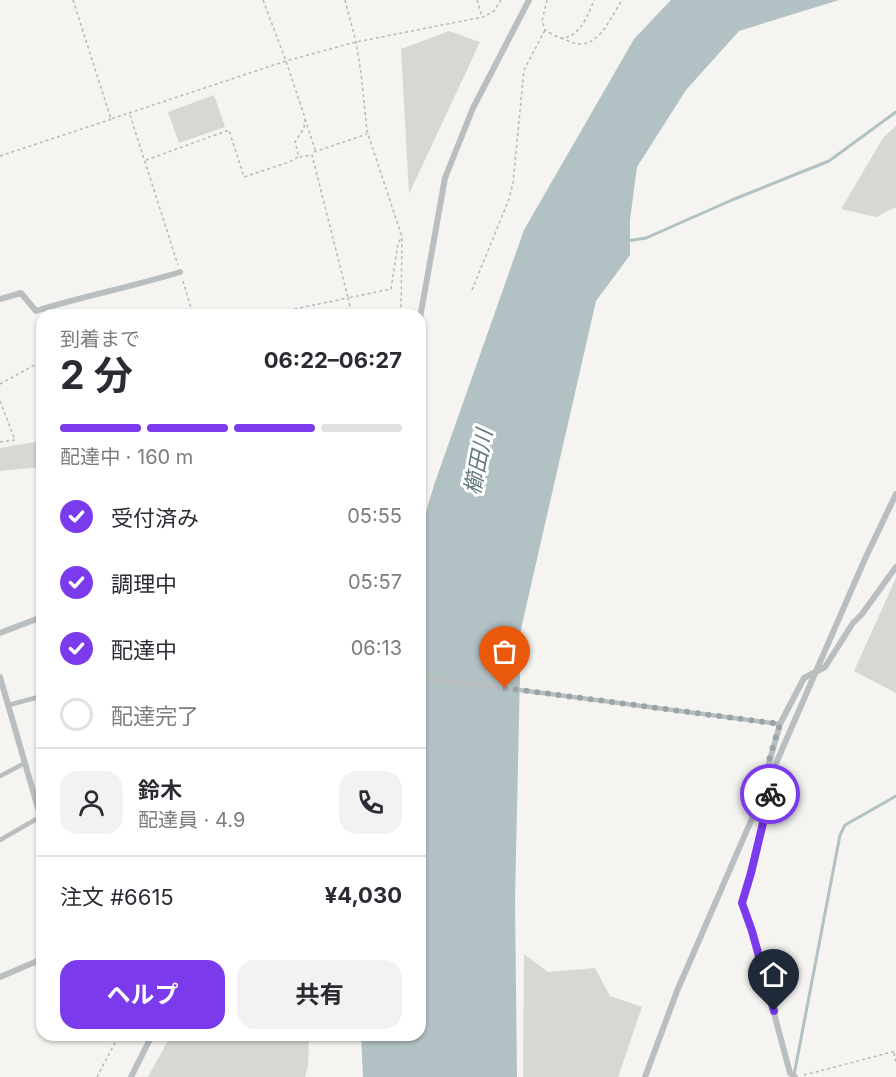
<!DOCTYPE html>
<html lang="ja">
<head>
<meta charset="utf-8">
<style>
	body { margin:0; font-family:Inter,"Noto Sans JP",sans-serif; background:#f2f2f3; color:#2b2b33; height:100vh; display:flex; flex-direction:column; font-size:22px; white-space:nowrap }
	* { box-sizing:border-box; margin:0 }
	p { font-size:20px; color:#7c7c81 }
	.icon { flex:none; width:33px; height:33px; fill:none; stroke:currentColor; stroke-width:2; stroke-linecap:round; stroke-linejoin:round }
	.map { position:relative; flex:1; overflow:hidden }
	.sheet { position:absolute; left:36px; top:309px; width:390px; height:732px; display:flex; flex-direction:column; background:#fff; border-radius:18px; box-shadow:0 2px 4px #0004 }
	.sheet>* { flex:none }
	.pin { position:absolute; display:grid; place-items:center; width:51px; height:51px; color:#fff; margin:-62px -26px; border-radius:50% 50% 50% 0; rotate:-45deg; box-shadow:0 0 6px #0007 }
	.pin .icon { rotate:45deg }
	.courier { position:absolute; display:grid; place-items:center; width:60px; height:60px; margin:-30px; border:4px solid #7c3aed; border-radius:50%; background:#fff; color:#222; box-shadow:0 2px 8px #0007 }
	.head em { font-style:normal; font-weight:700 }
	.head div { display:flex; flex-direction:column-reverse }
	.head { display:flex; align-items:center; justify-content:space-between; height:102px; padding:0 24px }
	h1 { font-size:39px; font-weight:700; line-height:45px }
	.bar { display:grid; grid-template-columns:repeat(4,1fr); gap:9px 6px; align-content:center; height:72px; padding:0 24px }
	.bar i { height:8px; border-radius:4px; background:#e1e1e2 }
	.bar .selected { background:#7c3aed }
	.bar p { grid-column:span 4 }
	.line { display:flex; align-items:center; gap:15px; padding:0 24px; border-top:2px solid #e1e1e2 }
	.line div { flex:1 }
	.round { display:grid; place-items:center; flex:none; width:63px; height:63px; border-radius:18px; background:#f2f2f3 }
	ol { padding:0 24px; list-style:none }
	li { display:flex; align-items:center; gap:18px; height:66px }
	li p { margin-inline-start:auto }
	li .icon { padding:6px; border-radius:50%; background:#7c3aed; color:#fff; stroke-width:4 }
	li:last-child { color:#7c7c81 }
	li i { width:33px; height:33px; border:3px solid #e1e1e2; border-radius:50% }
	.action { display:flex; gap:12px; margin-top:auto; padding:12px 24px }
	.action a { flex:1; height:69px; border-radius:18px; background:#7c3aed; color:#fff; font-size:24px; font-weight:700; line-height:69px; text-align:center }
	.action a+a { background:#f2f2f3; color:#2b2b33 }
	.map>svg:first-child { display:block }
	.green { fill:#d5d9d1 }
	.water { fill:#b2c1c3 }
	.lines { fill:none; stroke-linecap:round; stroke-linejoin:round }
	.stream { stroke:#b2c1c3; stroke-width:3 }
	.path { stroke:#b4b8ba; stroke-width:1.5; stroke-dasharray:3 3; stroke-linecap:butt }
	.service { stroke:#b9bfc1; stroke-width:4.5 }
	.minor { stroke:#b9bfc1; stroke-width:6 }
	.done { stroke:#98a4a8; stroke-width:6; stroke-dasharray:0 10.8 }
	.route { stroke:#7c3aed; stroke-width:8 }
	.labels { text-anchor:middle; stroke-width:6; stroke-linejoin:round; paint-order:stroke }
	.water-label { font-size:22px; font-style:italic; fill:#627b7e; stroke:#fff }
</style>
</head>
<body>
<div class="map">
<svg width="896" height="1077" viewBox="0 0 896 1077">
	<rect width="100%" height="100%" fill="#f5f4f1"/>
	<path class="green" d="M 449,31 L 480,42 L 409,194 L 401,49 Z
		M 214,95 L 225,127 L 179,143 L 168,112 Z
		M 896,126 L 896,207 L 876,217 L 841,209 L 883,138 Z
		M 35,442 L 42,442 L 42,467 L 0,471 L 0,448 Z
		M 896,578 L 896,693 L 854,671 Z
		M 524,954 L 548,972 L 595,968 L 610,996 L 642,1007 L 618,1077 L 523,1077 Z
		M 171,1035 L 309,1035 L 308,1066 L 305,1077 L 148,1077 Z"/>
	<path class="water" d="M 671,0 L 839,0 L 739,31 L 686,90 L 637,167 L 630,220 L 630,255 L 596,301 L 521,629 L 515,899 L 517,1077 L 363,1077 L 361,1035 L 420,1035 L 420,532 L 434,485 L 524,230 L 634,39 Z"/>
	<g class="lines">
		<path class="stream" d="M 627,241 L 646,238 L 732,200 L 829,161 L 896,112
			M 794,1075 L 840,835 L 845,825 L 896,796"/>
		<path class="path" d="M 73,0 L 111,119 L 286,61 L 356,42 L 483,17 L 494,11 L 501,0
			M 263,0 L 286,61 L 305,118 L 304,128 L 295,142 L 299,157 L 312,155 L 348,298 L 391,289 L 398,243 L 402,237
			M 345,0 L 356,42 L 361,73 L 367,131 L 402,237 L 401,315
			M 477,0 L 482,17
			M 547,0 L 542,21 L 545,30 C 550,33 557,38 563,38 C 580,37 589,13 594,0
			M 561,38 C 567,40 574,44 580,44 C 601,44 612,15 622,0
			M 130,115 L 178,265
			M 305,119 L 315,149 L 314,152
			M 314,152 L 367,134
			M 0,156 L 112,119
			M 146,160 L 229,130 L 244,177 L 289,162 L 298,157
			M 183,281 L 193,315
			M 472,290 L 509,199 L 513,183 L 524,70 L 545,30
			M 265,315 L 348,298 L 352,315
			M 0,384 L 42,361
			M 0,401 L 15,440 L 0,442
			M 894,1053 L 896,1062
			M 804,1075 L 896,1051
			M 97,1077 L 119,1035"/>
		<path class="service" d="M 420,677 L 780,724
			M 9,705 L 42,696
			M 0,776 L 25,763
			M 0,840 L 40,817"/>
		<path class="minor" d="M 0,299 L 21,293 L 36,311 C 83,296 132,287 180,272
			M 420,318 L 445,178 L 473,108 L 529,0
			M 0,633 L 42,617
			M 0,677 L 42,822
			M 0,977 L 42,959
			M 131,1077 L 152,1035
			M 645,1077 L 677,991 L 864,561 L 896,494
			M 795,1077 L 790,1073 L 752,931 L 742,903 L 769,801 L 770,777 L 769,763 L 780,724 L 804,678 L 825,667 L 853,623 L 862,614 L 896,567"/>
	</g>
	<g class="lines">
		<path class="done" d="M 505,688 L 780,724 L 768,763 L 770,794"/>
		<path class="route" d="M 770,794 L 751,873 L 742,903 L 752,931 L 774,1011"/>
	</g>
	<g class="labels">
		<g class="water-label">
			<text transform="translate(478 462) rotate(-79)" y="8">櫛田川</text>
		</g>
	</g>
</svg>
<div class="pin" style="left:505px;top:688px;background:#ea580c"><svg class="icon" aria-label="bag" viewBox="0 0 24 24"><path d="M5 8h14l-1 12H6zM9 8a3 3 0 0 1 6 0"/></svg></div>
<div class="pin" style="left:774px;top:1011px;background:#1f2937"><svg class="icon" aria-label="home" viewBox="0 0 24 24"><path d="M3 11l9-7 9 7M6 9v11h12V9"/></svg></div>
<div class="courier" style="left:770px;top:794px"><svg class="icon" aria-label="bike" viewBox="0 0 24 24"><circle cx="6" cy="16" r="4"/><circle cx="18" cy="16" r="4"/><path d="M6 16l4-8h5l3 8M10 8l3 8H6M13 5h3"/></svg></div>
<section class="sheet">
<div class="head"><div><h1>2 分</h1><p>到着まで</p></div><em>06:22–06:27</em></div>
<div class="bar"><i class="selected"></i><i class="selected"></i><i class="selected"></i><i></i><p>配達中 · 160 m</p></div>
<ol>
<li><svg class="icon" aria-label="check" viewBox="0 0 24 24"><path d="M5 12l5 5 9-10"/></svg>受付済み<p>05:55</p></li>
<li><svg class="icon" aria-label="check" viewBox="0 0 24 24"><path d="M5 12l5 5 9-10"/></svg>調理中<p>05:57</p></li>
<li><svg class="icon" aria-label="check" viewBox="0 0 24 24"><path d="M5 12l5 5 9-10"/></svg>配達中<p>06:13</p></li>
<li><i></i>配達完了</li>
</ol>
<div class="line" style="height:108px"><a class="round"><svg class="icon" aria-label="person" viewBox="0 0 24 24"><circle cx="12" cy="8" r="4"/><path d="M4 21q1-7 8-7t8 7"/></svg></a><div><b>鈴木</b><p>配達員 · 4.9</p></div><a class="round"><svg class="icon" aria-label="phone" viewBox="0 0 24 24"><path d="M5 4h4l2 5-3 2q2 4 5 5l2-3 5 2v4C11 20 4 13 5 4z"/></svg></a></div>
<div class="line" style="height:78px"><div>注文 #6615</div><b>¥4,030</b></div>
<div class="action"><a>ヘルプ</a><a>共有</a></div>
</section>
</div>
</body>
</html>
